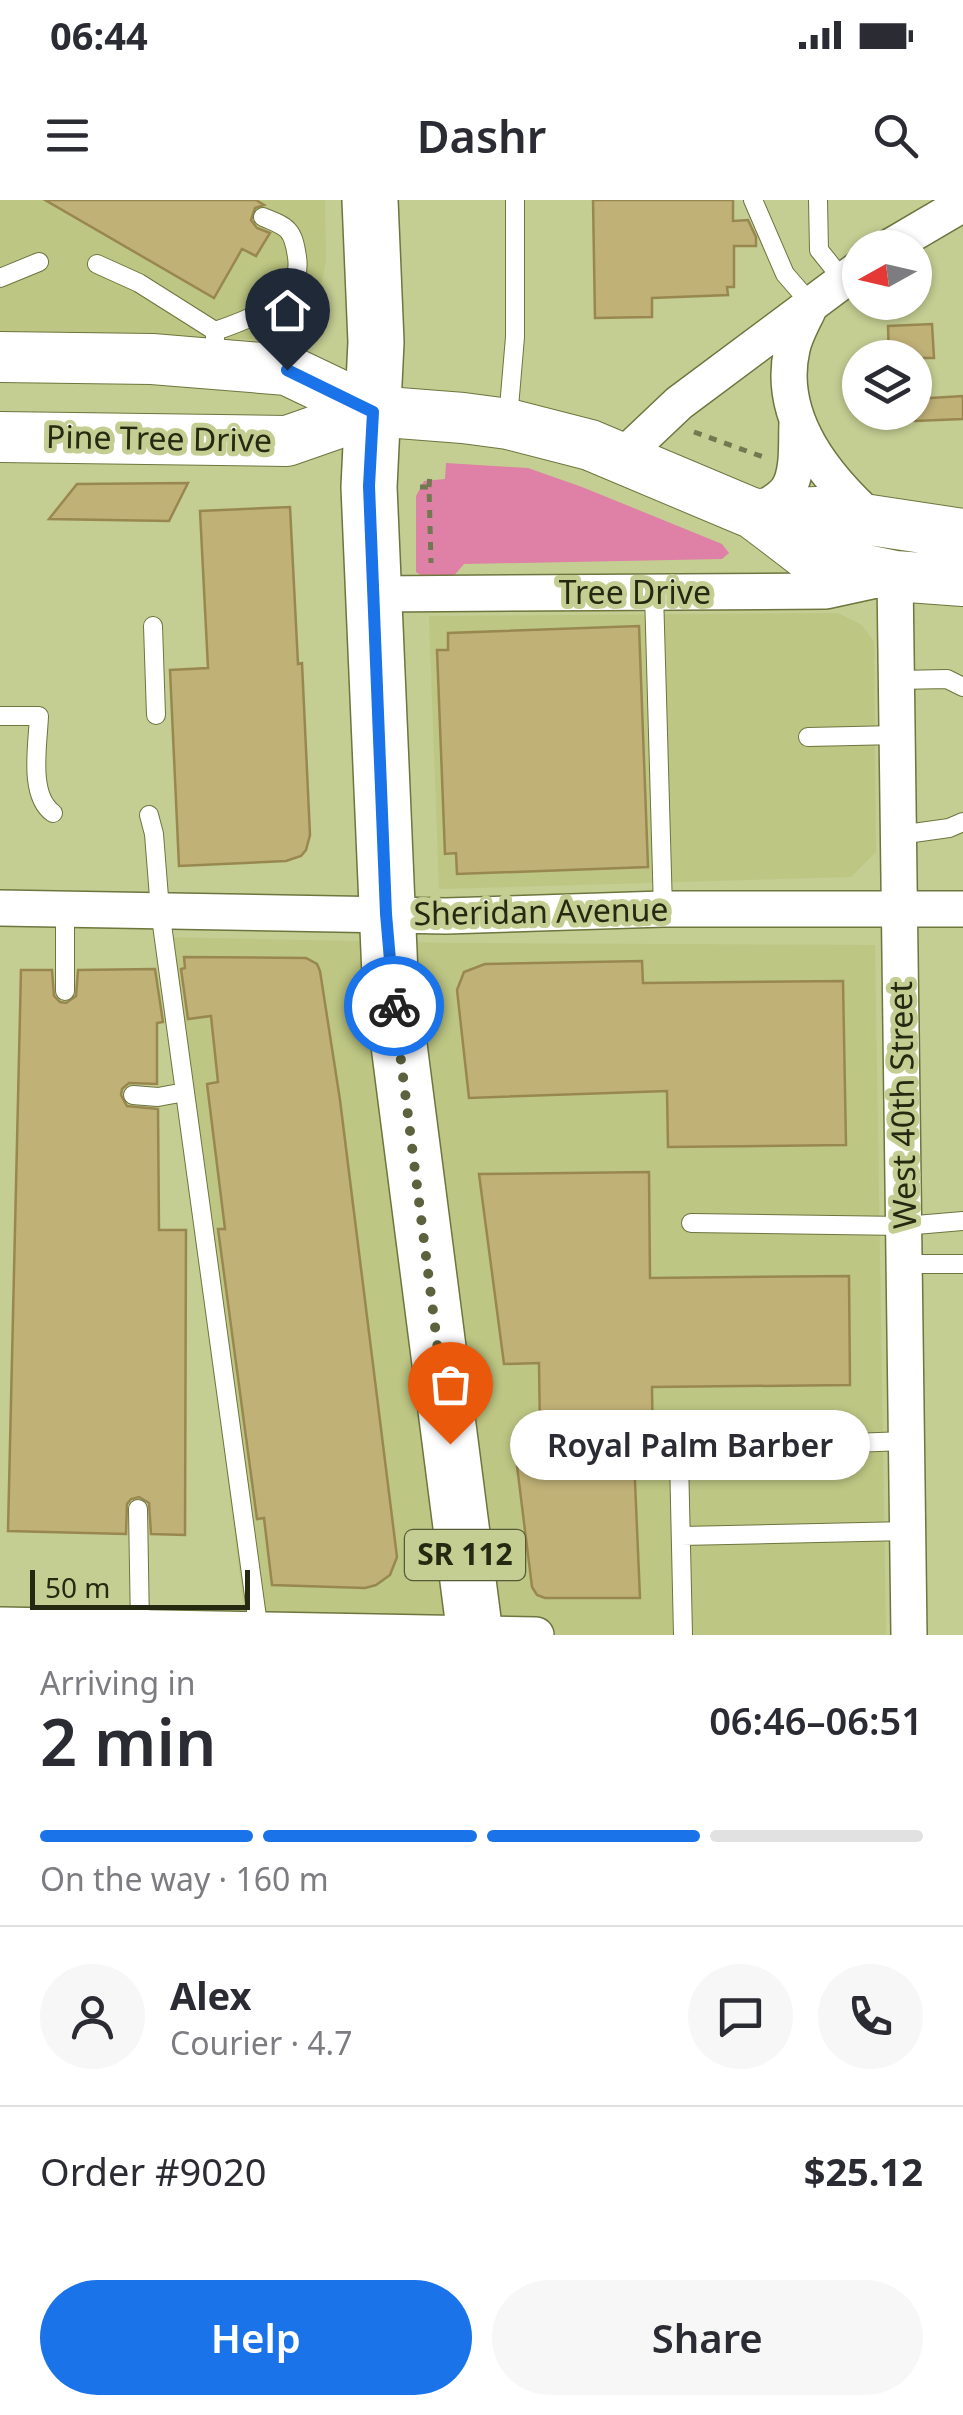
<!DOCTYPE html>
<html lang="en">
<head>
<meta charset="utf-8">
<style>
	body { margin:0; font-family:"Noto Sans",sans-serif; background:#f7f7f7; color:#2b2b33; height:100vh; display:flex; flex-direction:column; font-size:38px; white-space:nowrap }
	* { box-sizing:border-box; margin:0 }
	p { font-size:32px; color:#7c7c81 }
	.icon { flex:none; width:55px; height:55px; fill:none; stroke:currentColor; stroke-width:2; stroke-linecap:round; stroke-linejoin:round }
	.map { position:relative; height:1435px; overflow:hidden }
	.side { display:flex; flex-direction:column; background:#fff; flex:1 }
	.side>* { flex:none }
	.needle { width:65px; rotate:262deg }
	.controls { position:absolute; left:842px; top:30px; display:grid; gap:20px }
	.controls a { display:grid; place-items:center; width:90px; height:90px; border-radius:50%; background:#fff; box-shadow:0 2px 8px #0004; font-size:50px }
	.scale { position:absolute; left:30px; bottom:25px; width:220px; box-sizing:border-box; padding-left:10px; border:5px solid #262911; border-top:0; font-size:28px; line-height:35px; white-space:nowrap; color:#262911; -webkit-text-stroke:8px #c4cd92; paint-order:stroke }
	.pin { position:absolute; display:grid; place-items:center; width:85px; height:85px; color:#fff; margin:-102px -42px; border-radius:50% 50% 50% 0; rotate:-45deg; box-shadow:0 0 10px #0007 }
	.pin .icon { rotate:45deg }
	.courier { position:absolute; display:grid; place-items:center; width:100px; height:100px; margin:-50px; border:8px solid #1a73e8; border-radius:50%; background:#fff; color:#222; box-shadow:0 2px 12px #0007 }
	.bubble { position:absolute; height:70px; border-radius:35px; background:#fff; box-shadow:0 2px 8px #0004; font-size:32px; font-weight:600; line-height:70px; text-align:center }
	.overview em { font-style:normal; font-weight:600 }
	.overview div { display:flex; flex-direction:column-reverse }
	.overview { display:flex; align-items:center; justify-content:space-between; height:170px; padding:0 40px }
	h1 { font-size:65px; font-weight:600; line-height:75px }
	.bar { display:grid; grid-template-columns:repeat(4,1fr); gap:15px 10px; align-content:center; height:120px; padding:0 40px }
	.bar i { height:12px; border-radius:8px; background:#e1e1e2 }
	.bar .current { background:#1a73e8 }
	.bar p { grid-column:span 4 }
	.line { display:flex; align-items:center; gap:25px; padding:0 40px; border-top:2px solid #e1e1e2 }
	.line div { flex:1 }
	.round { display:grid; place-items:center; flex:none; width:105px; height:105px; border-radius:52px; background:#f7f7f7 }
	.cta { display:flex; gap:20px; margin-top:auto; padding:20px 40px }
	.cta a { flex:1; height:115px; border-radius:60px; background:#1a73e8; color:#fff; font-size:40px; font-weight:600; line-height:115px; text-align:center }
	.cta a+a { background:#f7f7f7; color:#2b2b33 }
	.status { display:flex; justify-content:space-between; align-items:center; height:70px; padding:0 50px; background:#fff; direction:ltr }
	.status svg { height:28px; fill:currentColor }
	header { display:flex; justify-content:space-between; align-items:center; height:130px; padding:0 40px; background:#fff; font-size:45px; font-weight:600 }
	.map>svg:first-child { display:block }
	.built { fill:#bdc683 }
	.green { fill:#df80a6 }
	.building { fill:#c0b177; stroke:#988850; stroke-width:2.5 }
	.lines { fill:none; stroke-linecap:round; stroke-linejoin:round }
	.service-casing { stroke:#6e753e; stroke-width:20 }
	.minor-casing { stroke:#6e753e; stroke-width:38 }
	.secondary-casing { stroke:#6e753e; stroke-width:52 }
	.primary-casing { stroke:#6e753e; stroke-width:58 }
	.path { stroke:#72784f; stroke-width:5; stroke-dasharray:8 8; stroke-linecap:butt }
	.service { stroke:#fff; stroke-width:18 }
	.minor { stroke:#fff; stroke-width:35 }
	.secondary { stroke:#fff; stroke-width:50 }
	.primary { stroke:#fff; stroke-width:55 }
	.done { stroke:#5d623e; stroke-width:10; stroke-dasharray:0 18 }
	.route { stroke:#1a73e8; stroke-width:12 }
	.labels { text-anchor:middle; stroke-width:10; stroke-linejoin:round; paint-order:stroke }
	.shield { fill:#c4cd92; stroke:#555a38; stroke-width:2.5 }
	.shield-label { font-size:30px; font-weight:bold; fill:#262911 }
	.street-label { font-size:32px; fill:#262911; stroke:#c4cd92 }
</style>
</head>
<body>
<div class="status"><b>06:44</b><svg viewBox="0 0 49 12"><path d="M0 12V9h3v3zM5 12V6h3v6zM10 12V3h3v9zM15 12V0h3v12zM26 1h20v11H26zM47 4h2v5h-2z"/></svg></div>
<header><svg class="icon" aria-label="menu" viewBox="0 0 24 24"><path d="M4 6h16M4 12h16M4 18h16"/></svg>Dashr<svg class="icon" aria-label="search" viewBox="0 0 24 24"><circle cx="10" cy="10" r="6"/><path d="M15 15l6 6"/></svg></header>
<div class="map">
<svg width="963" height="1435" viewBox="0 0 963 1435">
	<rect width="100%" height="100%" fill="#c4cd92"/>
	<path class="built" d="M 0,0 L 325,0 L 326,60 L 315,122 L 281,140 L 0,134 Z
		M 838,413 L 862,425 L 874,442 L 876,652 L 851,677 L 439,689 L 429,416 Z
		M 161,737 L 448,743 L 875,745 L 886,1435 L 247,1435 Z"/>
	<path class="green" d="M 446,263 L 528,268 L 582,287 L 722,344 L 729,353 L 722,359 L 464,364 L 452,378 L 425,378 L 416,372 L 416,296 L 424,281 L 445,279 Z"/>
	<path class="building" d="M 45,0 L 256,0 L 264,5 L 255,8 L 251,20 L 257,28 L 270,33 L 256,56 L 242,49 L 214,98 Z
		M 593,0 L 733,0 L 733,21 L 748,20 L 756,37 L 756,46 L 734,46 L 734,87 L 727,87 L 728,95 L 652,98 L 652,117 L 595,118 Z
		M 932,124 L 934,158 L 889,158 L 888,126 Z
		M 963,196 L 963,219 L 915,221 L 915,199 Z
		M 188,283 L 169,321 L 49,319 L 77,284 Z
		M 290,307 L 298,464 L 302,463 L 310,635 L 306,650 L 301,656 L 286,661 L 179,666 L 170,470 L 208,468 L 200,311 Z
		M 639,426 L 648,667 L 457,674 L 456,653 L 445,654 L 437,450 L 448,450 L 448,433 Z
		M 184,757 L 306,758 L 317,764 L 320,771 L 340,900 L 397,1357 L 390,1375 L 376,1385 L 365,1388 L 272,1385 L 264,1318 L 257,1319 L 218,1029 L 225,1029 L 207,884 L 218,882 L 211,816 L 188,819 L 181,769 L 185,768 Z
		M 642,761 L 643,783 L 843,781 L 846,945 L 668,947 L 667,891 L 469,898 L 457,790 L 464,772 L 485,764 Z
		M 155,769 L 163,822 L 157,823 L 157,884 L 129,883 L 122,889 L 121,895 L 127,906 L 158,909 L 159,1030 L 186,1030 L 185,1335 L 151,1334 L 149,1303 L 139,1297 L 131,1299 L 127,1304 L 126,1334 L 8,1331 L 21,770 L 52,770 L 54,796 L 60,802 L 66,803 L 76,796 L 78,770 Z
		M 649,972 L 650,1078 L 849,1076 L 850,1185 L 652,1187 L 653,1257 L 634,1258 L 640,1398 L 545,1398 L 537,1395 L 532,1387 L 517,1266 L 518,1238 L 534,1238 L 533,1232 L 540,1232 L 539,1163 L 504,1164 L 479,974 Z"/>
	<g class="lines">
		<g class="service-casing">
			<path id="service" d="M 753,0 L 785,74 L 811,104
				M 818,0 L 819,50 L 843,80
				M 97,64 L 139,83 L 215,131 L 215,139
				M 0,78 L 39,62
				M 215,131 C 248,120 304,100 297,57 C 293,29 288,27 263,17
				M 508,219 L 515,137 L 515,0
				M 654,393 L 663,709
				M 153,426 L 156,515
				M 897,480 L 947,479 L 963,487
				M 0,516 L 39,516 C 38,544 28,595 53,613
				M 808,537 L 898,535
				M 149,615 L 154,634 L 160,710 L 259,1432
				M 899,635 L 949,628 L 963,622
				M 65,791 L 65,709
				M 133,895 L 158,897 L 185,892
				M 691,1023 L 904,1026 L 963,1021
				M 904,1064 L 963,1064
				M 138,1309 L 140,1426
				M 681,1336 L 908,1331
				M 683,1435 L 679,1258 L 686,1249 L 906,1241"/>
		</g>
		<g class="minor-casing">
			<path id="minor" d="M 888,48 L 963,4
				M 810,106 C 804,120 795,134 792,149 C 776,219 827,279 875,322
				M 622,257 L 679,203 L 860,68
				M 754,314 C 765,307 781,300 788,289 C 799,271 796,243 797,223
				M 373,394 L 826,391 L 895,376 L 909,1435
				M 0,708 L 446,716 L 663,709 L 963,709
				M 0,1425 L 536,1435"/>
		</g>
		<g class="secondary-casing">
			<path id="secondary" d="M 0,157 L 152,159 L 287,170 L 373,211 L 463,218 L 508,224 L 590,245 L 754,314 L 813,359 L 895,376 L 963,381
				M 0,237 L 287,241 L 373,211
				M 754,314 L 817,312 L 963,334"/>
		</g>
		<g class="primary-casing">
			<path id="primary" d="M 370,0 L 376,142 L 369,287 L 390,775 L 475,1435"/>
		</g>
		<path class="path" d="M 694,232 L 766,258
			M 420,287 L 429,287 L 431,363
			M 429,287 L 430,274"/>
		<use href="#service" class="service"/>
		<use href="#minor" class="minor"/>
		<use href="#secondary" class="secondary"/>
		<use href="#primary" class="primary"/>
	</g>
	<g class="lines">
		<path class="done" d="M 394,806 L 450,1244"/>
		<path class="route" d="M 287,170 L 373,212 L 369,286 L 386,714 L 394,806"/>
	</g>
	<g class="labels">
		<rect class="shield" x="405" y="1330" width="120" height="50" rx="8"/>
		<g class="shield-label">
			<text x="465" y="1365">SR 112</text>
		</g>
		<g class="street-label">
			<text transform="translate(159 239) rotate(1)" y="11">Pine Tree Drive</text>
			<text x="635" y="404">Tree Drive</text>
			<text transform="translate(541 712) rotate(-1)" y="11">Sheridan Avenue</text>
			<text transform="translate(903 905) rotate(-91)" y="11">West 40th Street</text>
		</g>
	</g>
</svg>
<div class="controls">
<a><svg class="needle" viewBox="-14 -14 28 28"><path d="M0-13l5 13h-10z" fill="#e53935"/><path d="M0 13l5-13h-10z" fill="#7c7c81"/></svg></a>
<a><svg class="icon" aria-label="layers" viewBox="0 0 24 24"><path d="M12 4l9 5-9 5-9-5zM3 14l9 5 9-5"/></svg></a>
</div>
<div class="scale">50 m</div>
<div class="pin" style="left:450px;top:1244px;background:#ea580c"><svg class="icon" aria-label="bag" viewBox="0 0 24 24"><path d="M5 8h14l-1 12H6zM9 8a3 3 0 0 1 6 0"/></svg></div>
<div class="pin" style="left:287px;top:170px;background:#1f2937"><svg class="icon" aria-label="home" viewBox="0 0 24 24"><path d="M3 11l9-7 9 7M6 9v11h12V9"/></svg></div>
<div class="courier" style="left:394px;top:806px"><svg class="icon" aria-label="bike" viewBox="0 0 24 24"><circle cx="6" cy="16" r="4"/><circle cx="18" cy="16" r="4"/><path d="M6 16l4-8h5l3 8M10 8l3 8H6M13 5h3"/></svg></div>
<div class="bubble" style="left:510px;top:1210px;width:360px">Royal Palm Barber</div>
</div>
<section class="side">
<div class="overview"><div><h1>2 min</h1><p>Arriving in</p></div><em>06:46–06:51</em></div>
<div class="bar"><i class="current"></i><i class="current"></i><i class="current"></i><i></i><p>On the way · 160 m</p></div>
<div class="line" style="height:180px"><a class="round"><svg class="icon" aria-label="person" viewBox="0 0 24 24"><circle cx="12" cy="8" r="4"/><path d="M4 21q1-7 8-7t8 7"/></svg></a><div><b>Alex</b><p>Courier · 4.7</p></div><a class="round"><svg class="icon" aria-label="chat" viewBox="0 0 24 24"><path d="M4 5h16v11H9l-5 4z"/></svg></a><a class="round"><svg class="icon" aria-label="phone" viewBox="0 0 24 24"><path d="M5 4h4l2 5-3 2q2 4 5 5l2-3 5 2v4C11 20 4 13 5 4z"/></svg></a></div>
<div class="line" style="height:130px"><div>Order #9020</div><b>$25.12</b></div>
<div class="cta"><a>Help</a><a>Share</a></div>
</section>
</body>
</html>
